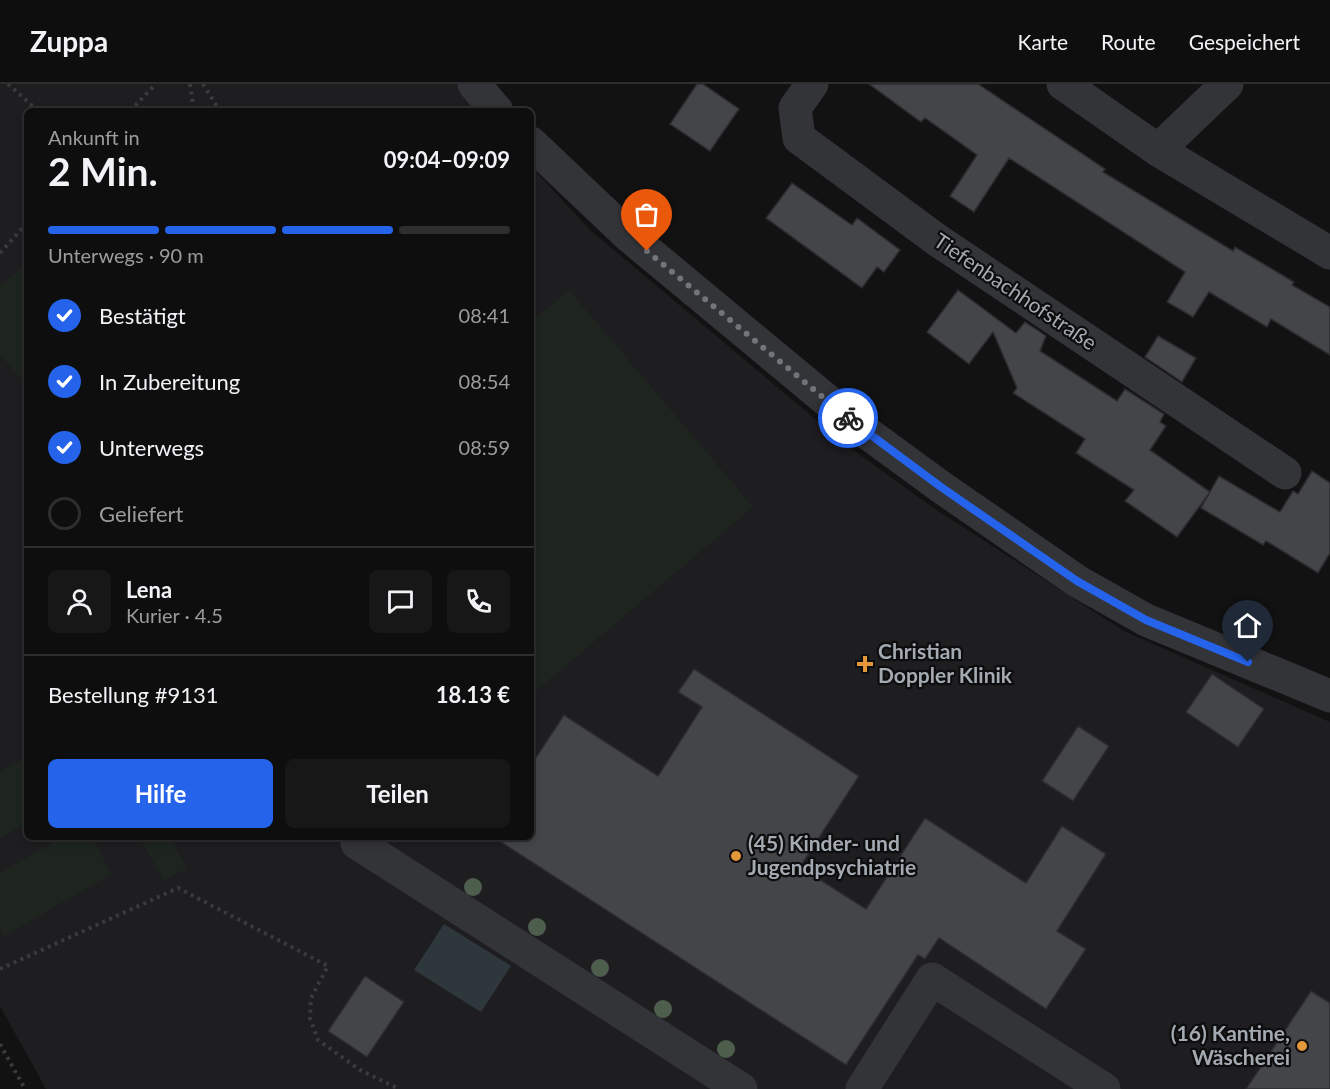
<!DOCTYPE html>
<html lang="de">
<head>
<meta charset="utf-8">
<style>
	body { margin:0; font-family:Lato,sans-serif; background:#171717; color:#f1f3f6; height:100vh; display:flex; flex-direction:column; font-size:22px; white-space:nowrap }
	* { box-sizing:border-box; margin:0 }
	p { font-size:20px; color:#9b9c9e }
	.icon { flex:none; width:33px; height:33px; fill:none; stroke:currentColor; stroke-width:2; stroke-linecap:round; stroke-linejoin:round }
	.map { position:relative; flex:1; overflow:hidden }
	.sheet { position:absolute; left:24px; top:24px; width:510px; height:732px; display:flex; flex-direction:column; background:#0e0e0e; border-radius:9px; box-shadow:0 3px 9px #0003,0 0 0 2px #2e2e2e }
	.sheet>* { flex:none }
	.pin { position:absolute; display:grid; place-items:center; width:51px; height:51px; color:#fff; margin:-62px -26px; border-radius:50% 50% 50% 0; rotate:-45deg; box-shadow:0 0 6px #0007 }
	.pin .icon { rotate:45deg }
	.courier { position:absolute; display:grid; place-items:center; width:60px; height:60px; margin:-30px; border:4px solid #2563eb; border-radius:50%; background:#fff; color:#222; box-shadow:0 2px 8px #0007 }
	.headline em { font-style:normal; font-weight:700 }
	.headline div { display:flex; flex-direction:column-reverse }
	.headline { display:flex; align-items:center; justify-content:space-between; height:102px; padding:0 24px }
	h1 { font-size:39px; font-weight:700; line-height:45px }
	.bar { display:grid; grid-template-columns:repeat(4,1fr); gap:9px 6px; align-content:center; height:72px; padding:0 24px }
	.bar i { height:8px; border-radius:4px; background:#2e2e2e }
	.bar .current { background:#2563eb }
	.bar p { grid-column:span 4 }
	.line { display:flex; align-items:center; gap:15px; padding:0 24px; border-top:2px solid #2e2e2e }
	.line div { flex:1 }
	.round { display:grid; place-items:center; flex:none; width:63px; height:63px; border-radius:9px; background:#171717 }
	ol { padding:0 24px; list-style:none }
	li { display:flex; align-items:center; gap:18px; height:66px }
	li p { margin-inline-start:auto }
	li .icon { padding:6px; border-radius:50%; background:#2563eb; color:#fff; stroke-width:4 }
	li:last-child { color:#9b9c9e }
	li i { width:33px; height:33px; border:3px solid #2e2e2e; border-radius:50% }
	.action { display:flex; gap:12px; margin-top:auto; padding:12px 24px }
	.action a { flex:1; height:69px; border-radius:9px; background:#2563eb; color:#fff; font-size:24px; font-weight:700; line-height:69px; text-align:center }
	.action a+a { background:#171717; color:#f1f3f6 }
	header { display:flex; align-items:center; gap:36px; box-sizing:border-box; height:84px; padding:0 30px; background:#0e0e0e; border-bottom:2px solid #2e2e2e }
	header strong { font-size:28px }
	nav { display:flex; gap:33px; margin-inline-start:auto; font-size:21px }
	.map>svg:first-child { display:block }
	.built { fill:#1e1e20 }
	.green { fill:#1e251f }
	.water { fill:#2e373c }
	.building { fill:#434548; stroke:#2c2c2f; stroke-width:1.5 }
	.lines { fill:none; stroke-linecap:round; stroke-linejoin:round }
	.path { stroke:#393b3f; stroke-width:4; stroke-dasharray:3 4.5; stroke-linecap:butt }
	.minor { stroke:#333438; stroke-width:33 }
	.tree { fill:#4d5e4d }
	.done { stroke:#71757a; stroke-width:6; stroke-dasharray:0 10.8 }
	.route { stroke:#2563eb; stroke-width:8 }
	.poi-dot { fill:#e2973b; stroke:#0d0d0e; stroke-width:2 }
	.labels { text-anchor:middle; stroke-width:4.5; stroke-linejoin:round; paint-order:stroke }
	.street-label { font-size:21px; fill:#a4aab2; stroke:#0d0d0e }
	.poi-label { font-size:21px; font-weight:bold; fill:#a4aab2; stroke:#0d0d0e; text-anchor:start }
</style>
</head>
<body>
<header>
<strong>Zuppa</strong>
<nav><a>Karte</a><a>Route</a><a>Gespeichert</a></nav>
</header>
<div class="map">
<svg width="1330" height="1005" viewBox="0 0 1330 1005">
	<rect width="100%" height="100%" fill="#121213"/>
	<path class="built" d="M 0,0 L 456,0 L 481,27 L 27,27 L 27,753 L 531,753 L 531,82 L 590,146 L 845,360 L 935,425 L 1124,547 L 1330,638 L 1330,1005 L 46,1005 L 0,922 Z"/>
	<path class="green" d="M 27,179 L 27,302 L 0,271 L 0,202 Z
		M 569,206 L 753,423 L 531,611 L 531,238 Z
		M 27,673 L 27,738 L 0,754 L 0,688 Z
		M 63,753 L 91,753 L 112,790 L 4,852 L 0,845 L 0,789 Z
		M 139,753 L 169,753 L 187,784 L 164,797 Z"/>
	<path class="water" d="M 444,840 L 511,882 L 481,928 L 414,886 Z"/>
	<path class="building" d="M 697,0 L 703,0 L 739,25 L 710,67 L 670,40 Z
		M 869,0 L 978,0 L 1105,85 L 1103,88 L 1233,167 L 1235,163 L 1294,198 L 1292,201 L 1330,223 L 1330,271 L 1271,235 L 1267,243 L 1209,208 L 1193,233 L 1167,218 L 1185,188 L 1009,74 L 974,128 L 950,112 L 977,71 L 925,34 L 921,38 Z
		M 792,99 L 852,141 L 857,134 L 900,166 L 884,188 L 877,183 L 862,204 L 766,134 Z
		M 958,206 L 1016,249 L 1025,238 L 1036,245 L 1046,252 L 1040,267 L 1117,317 L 1125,305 L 1164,330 L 1160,338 L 1166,342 L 1150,366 L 1210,408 L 1177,453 L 1125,417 L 1134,406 L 1076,369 L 1085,355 L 1013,309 L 1017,304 L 993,248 L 969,280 L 927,248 Z
		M 1158,252 L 1196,274 L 1182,298 L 1145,273 Z
		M 1312,387 L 1330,399 L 1330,469 L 1318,489 L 1266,457 L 1263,461 L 1201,424 L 1219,392 L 1280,428 L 1293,407 L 1298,410 Z
		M 694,585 L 859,692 L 800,783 L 866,825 L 925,734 L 1026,799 L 1062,742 L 1106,770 L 1057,847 L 1086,865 L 1046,925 L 939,854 L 925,875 L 918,871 L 846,981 L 493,753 L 531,753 L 531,681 L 564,631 L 658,692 L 702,623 L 678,608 Z
		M 1212,590 L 1264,625 L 1238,663 L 1186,628 Z
		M 1078,642 L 1109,662 L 1073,717 L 1042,697 Z
		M 365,892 L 404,918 L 367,973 L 328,947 Z
		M 1311,907 L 1330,919 L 1330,1005 L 1246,1005 Z"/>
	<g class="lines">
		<path class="path" d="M 8,0 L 38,27
			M 190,0 L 194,27
			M 203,0 L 220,27
			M 130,27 L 156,0
			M 0,169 L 27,139
			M 0,885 L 178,804 L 328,882 L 311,914 L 310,934 L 318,956 L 360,986 L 399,1005
			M 0,960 L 25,1005"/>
		<path class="minor" d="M 474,0 L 497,27
			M 812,0 L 795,24 L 799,54 L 937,156 L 1285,389
			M 1063,0 L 1158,66 L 1330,169
			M 531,59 L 629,152 L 859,343 L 941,403 L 1077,497 L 1146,536 L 1330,612
			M 1158,66 L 1227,0
			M 357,759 L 741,1005
			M 862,1005 L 932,895 L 1104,1005"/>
	</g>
	<g class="tree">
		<circle cx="473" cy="803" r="9"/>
		<circle cx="537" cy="843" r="9"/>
		<circle cx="600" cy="884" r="9"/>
		<circle cx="663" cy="925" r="9"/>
		<circle cx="726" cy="965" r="9"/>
	</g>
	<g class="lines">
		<path class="done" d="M 647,167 L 848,334"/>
		<path class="route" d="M 848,334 L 941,403 L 1077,497 L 1146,536 L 1248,578"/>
	</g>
	<g class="poi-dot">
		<path d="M862 571h6v6h6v6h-6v6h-6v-6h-6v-6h6z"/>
		<circle cx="736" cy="772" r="6"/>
		<circle cx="1302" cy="962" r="6"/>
	</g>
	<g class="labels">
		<g class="street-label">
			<text transform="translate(1015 208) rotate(34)" y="7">Tiefenbachhofstraße</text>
		</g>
		<g class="poi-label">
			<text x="878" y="575">Christian<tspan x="878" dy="24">Doppler Klinik</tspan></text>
			<text x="748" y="767">(45) Kinder- und<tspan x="748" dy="24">Jugendpsychiatrie</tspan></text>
			<text x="1290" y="957" text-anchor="end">(16) Kantine,<tspan x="1290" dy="24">Wäscherei</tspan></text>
		</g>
	</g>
</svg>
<div class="pin" style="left:647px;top:167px;background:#ea580c"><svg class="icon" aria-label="bag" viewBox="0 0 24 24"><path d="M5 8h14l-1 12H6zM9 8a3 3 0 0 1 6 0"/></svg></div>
<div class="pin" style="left:1248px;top:578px;background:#1f2937"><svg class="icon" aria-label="home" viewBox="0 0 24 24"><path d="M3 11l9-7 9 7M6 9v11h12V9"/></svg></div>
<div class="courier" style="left:848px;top:334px"><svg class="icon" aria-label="bike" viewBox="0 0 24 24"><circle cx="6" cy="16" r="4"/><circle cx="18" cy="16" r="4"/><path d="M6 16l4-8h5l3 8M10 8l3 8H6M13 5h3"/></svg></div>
<section class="sheet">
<div class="headline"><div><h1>2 Min.</h1><p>Ankunft in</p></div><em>09:04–09:09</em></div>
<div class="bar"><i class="current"></i><i class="current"></i><i class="current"></i><i></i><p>Unterwegs · 90 m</p></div>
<ol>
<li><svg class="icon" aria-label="check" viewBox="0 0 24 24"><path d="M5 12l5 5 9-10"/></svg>Bestätigt<p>08:41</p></li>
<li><svg class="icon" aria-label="check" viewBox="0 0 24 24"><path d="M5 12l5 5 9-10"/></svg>In Zubereitung<p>08:54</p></li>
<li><svg class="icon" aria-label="check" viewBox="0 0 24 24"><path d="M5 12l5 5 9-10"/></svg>Unterwegs<p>08:59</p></li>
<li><i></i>Geliefert</li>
</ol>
<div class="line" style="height:108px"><a class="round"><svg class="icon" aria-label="person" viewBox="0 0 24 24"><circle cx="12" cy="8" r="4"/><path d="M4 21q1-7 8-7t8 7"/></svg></a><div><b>Lena</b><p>Kurier · 4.5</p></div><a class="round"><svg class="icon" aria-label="chat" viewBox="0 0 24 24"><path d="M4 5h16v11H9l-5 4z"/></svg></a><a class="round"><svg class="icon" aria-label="phone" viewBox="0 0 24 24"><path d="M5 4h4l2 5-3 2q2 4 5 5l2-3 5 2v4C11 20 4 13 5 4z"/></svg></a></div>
<div class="line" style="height:78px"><div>Bestellung #9131</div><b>18.13 €</b></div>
<div class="action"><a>Hilfe</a><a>Teilen</a></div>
</section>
</div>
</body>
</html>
